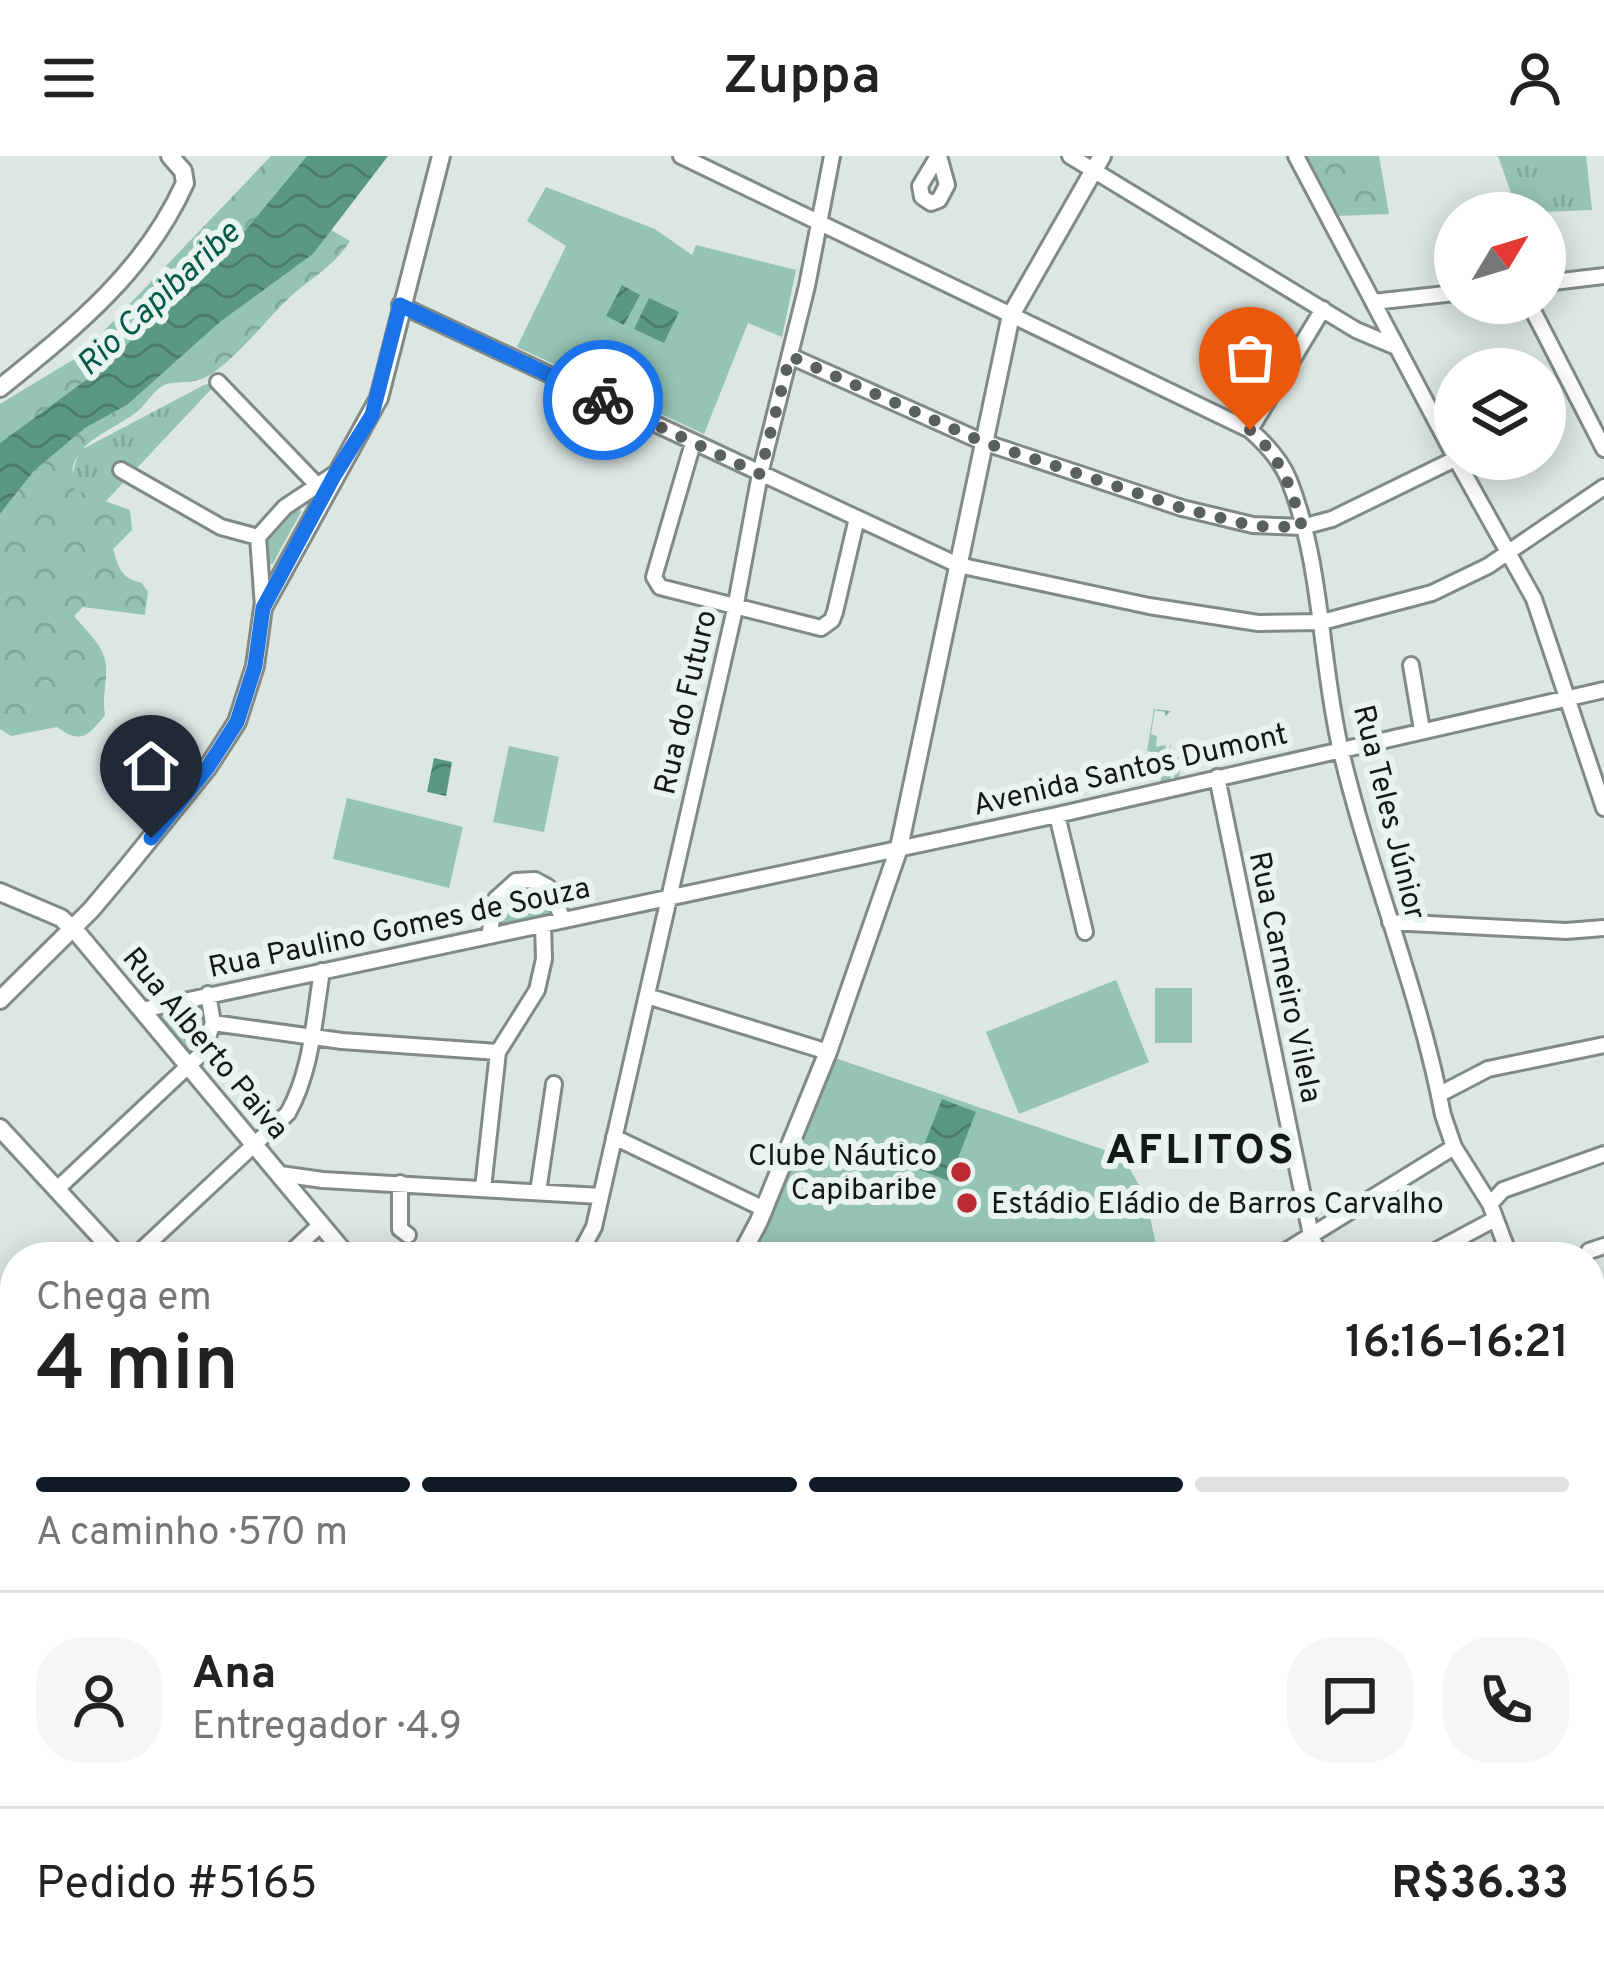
<!DOCTYPE html>
<html lang="pt">
<head>
<meta charset="utf-8">
<style>
	body { margin:0; font-family:Overpass,sans-serif; background:#f6f6f6; color:#222; height:100vh; display:flex; flex-direction:column; font-size:45px; white-space:nowrap }
	* { box-sizing:border-box; margin:0 }
	p { font-size:39px; color:#767676 }
	.icon { flex:none; width:66px; height:66px; fill:none; stroke:currentColor; stroke-width:2; stroke-linecap:round; stroke-linejoin:round }
	.map { position:relative; flex:1; overflow:hidden }
	.side { position:absolute; left:0px; top:1086px; width:1605px; height:747px; display:flex; flex-direction:column; background:#fff; border-radius:48px 48px 0 0; box-shadow:0 6px 30px #0003 }
	.side>* { flex:none }
	.needle { width:78px; rotate:52deg }
	.controls { position:absolute; left:1434px; top:36px; display:grid; gap:24px }
	.controls a { display:grid; place-items:center; width:132px; height:132px; border-radius:50%; background:#fff; box-shadow:0 6px 30px #0003; font-size:60px }
	.pin { position:absolute; display:grid; place-items:center; width:102px; height:102px; color:#fff; margin:-123px -51px; border-radius:50% 50% 50% 0; rotate:-45deg; box-shadow:0 0 12px #0007 }
	.pin .icon { rotate:45deg }
	.courier { position:absolute; display:grid; place-items:center; width:120px; height:120px; margin:-60px; border:9px solid #1a73e8; border-radius:50%; background:#fff; color:#222; box-shadow:0 3px 15px #0007 }
	.head em { font-style:normal; font-weight:600 }
	.head div { display:flex; flex-direction:column-reverse }
	.head { display:flex; align-items:center; justify-content:space-between; height:204px; padding:0 36px }
	h1 { font-size:78px; font-weight:600; line-height:90px }
	.bar { display:grid; grid-template-columns:repeat(4,1fr); gap:18px 12px; align-content:center; height:144px; padding:0 36px }
	.bar i { height:15px; border-radius:9px; background:#e0e0e0 }
	.bar .current { background:#111827 }
	.bar p { grid-column:span 4 }
	.line { display:flex; align-items:center; gap:30px; padding:0 36px; border-top:3px solid #e0e0e0 }
	.line div { flex:1 }
	.round { display:grid; place-items:center; flex:none; width:126px; height:126px; border-radius:48px; background:#f6f6f6 }
	header { display:flex; justify-content:space-between; align-items:center; height:156px; padding:0 36px; background:#fff; font-size:54px; font-weight:600 }
	.map>svg:first-child { display:block }
	.grass { fill:url(#grass-tufts) }
	.forest { fill:url(#forest-crowns) }
	.pitch { fill:#95c4b5 }
	.water { fill:url(#water-waves) }
	.lines { fill:none; stroke-linecap:round; stroke-linejoin:round }
	.minor-casing { stroke:#818a87; stroke-width:20 }
	.major-casing { stroke:#818a87; stroke-width:22 }
	.minor { stroke:#fff; stroke-width:14 }
	.major { stroke:#fff; stroke-width:16 }
	.done { stroke:#5a605e; stroke-width:12; stroke-dasharray:0 21.6 }
	.route { stroke:#1a73e8; stroke-width:15 }
	.poi-dot { fill:#bc2b34; stroke:#e9f3ef; stroke-width:4.5 }
	.labels { text-anchor:middle; stroke-width:12; stroke-linejoin:round; paint-order:stroke }
	.street-label { font-size:30px; fill:#141817; stroke:#e9f3ef }
	.poi-label { font-size:30px; fill:#141817; stroke:#e9f3ef; text-anchor:end }
	.water-label { font-size:33px; font-style:italic; fill:#015947; stroke:#e9f3ef }
	.district-label { font-size:42px; font-weight:bold; letter-spacing:3px; fill:#141817; stroke:#e9f3ef }
</style>
</head>
<body>
<header><svg class="icon" aria-label="menu" viewBox="0 0 24 24"><path d="M4 6h16M4 12h16M4 18h16"/></svg>Zuppa<svg class="icon" aria-label="person" viewBox="0 0 24 24"><circle cx="12" cy="8" r="4"/><path d="M4 21q1-7 8-7t8 7"/></svg></header>
<div class="map">
<svg width="1604" height="1832" viewBox="0 0 1604 1832">
	<defs>
		<pattern id="grass-tufts" width="24" height="20" patternUnits="userSpaceOnUse" patternTransform="scale(3)"><rect width="24" height="20" fill="#95c4b5"/><path d="M3 7l-1-3M5 7V3M7 7l1-3M15 17l-1-3M17 17v-4M19 17l1-3" fill="none" stroke="#80a89b"/></pattern>
		<pattern id="forest-crowns" width="20" height="18" patternUnits="userSpaceOnUse" patternTransform="scale(3)"><rect width="20" height="18" fill="#95c4b5"/><path d="M2 6a3 3 0 1 1 6 0M12 15a3 3 0 1 1 6 0" fill="none" stroke="#80a89b"/></pattern>
		<pattern id="water-waves" width="16" height="10" patternUnits="userSpaceOnUse" patternTransform="scale(3)"><rect width="16" height="10" fill="#5a9785"/><path d="M0 5q4-4 8 0t8 0" fill="none" stroke="#497a6c"/></pattern>
	</defs>
	<rect width="100%" height="100%" fill="#dce6e2"/>
	<path class="grass" d="M 1498,0 L 1586,0 L 1592,54 L 1518,57 Z
		M 218,226 L 105,346 L 75,334 L 71,322 L 79,295 L 204,229 Z
		M 298,349 L 301,356 L 273,407 L 267,411 C 256,382 277,365 298,349 Z
		M 1154,553 L 1171,555 L 1165,560 L 1165,556 L 1155,554 L 1151,578 L 1157,580 L 1156,591 L 1165,589 L 1168,597 L 1171,586 L 1170,598 L 1180,601 L 1178,609 L 1185,610 L 1180,612 L 1179,625 L 1175,625 L 1172,610 L 1170,626 L 1160,628 L 1165,599 L 1147,595 Z
		M 525,727 L 541,732 L 557,756 L 553,762 L 497,773 C 491,751 508,737 525,727 Z
		M 195,848 L 206,856 L 210,877 L 192,899 L 158,858 Z"/>
	<path class="forest" d="M 271,0 L 307,0 L 238,83 L 192,122 L 109,207 L 0,287 L 0,248 L 81,199 Z
		M 1306,0 L 1379,0 L 1389,58 L 1337,60 Z
		M 331,74 L 350,85 C 334,111 310,122 290,141 C 266,164 243,194 217,214 C 195,231 182,223 164,229 C 155,233 146,248 138,255 C 110,277 60,289 75,334 L 130,354 L 132,374 L 113,393 C 119,413 121,422 142,427 L 148,436 L 145,459 L 83,451 L 74,460 C 84,472 99,486 104,500 C 110,518 101,539 105,559 C 88,580 81,589 57,571 L 11,580 L 0,573 L 0,358 L 34,315 L 85,272 L 127,249 L 220,166 L 313,98 Z"/>
	<path class="pitch" d="M 546,31 L 655,73 L 692,99 L 696,89 L 796,114 L 782,181 L 748,167 L 704,278 L 517,191 L 566,90 L 527,65 Z
		M 509,590 L 559,601 L 544,676 L 493,666 Z
		M 347,642 L 463,671 L 449,732 L 333,703 Z
		M 1116,824 L 1149,906 L 1019,958 L 986,876 Z
		M 1155,832 L 1192,832 L 1192,887 L 1155,887 Z
		M 835,902 L 1122,1000 L 1145,1039 L 1159,1101 L 749,1101 L 784,1032 Z"/>
	<path class="water" d="M 307,0 L 388,0 L 313,98 L 220,166 L 127,249 L 85,272 L 34,315 L 0,358 L 0,287 L 109,207 L 191,123 L 238,83 Z
		M 622,129 L 640,139 L 624,169 L 606,160 Z
		M 649,142 L 679,156 L 664,187 L 634,173 Z
		M 434,602 L 452,606 L 446,640 L 427,636 Z
		M 942,943 L 976,956 L 949,1025 L 915,1012 Z"/>
	<g class="lines">
		<g class="minor-casing">
			<path id="minor" d="M 681,0 L 1250,274 C 1266,288 1281,304 1289,324 C 1323,410 1320,507 1341,595 C 1370,718 1420,836 1443,959 L 1454,991 L 1490,1048 L 1510,1101
				M 938,0 L 920,30 L 922,41 L 931,47 L 939,44 L 947,29 L 939,0
				M 1070,0 L 1356,174 L 1394,190
				M 1296,0 L 1455,301
				M 1545,127 L 1604,120
				M 1373,146 L 1455,137
				M 1529,147 L 1604,293
				M 400,149 L 958,409 L 1149,450 L 1258,467 L 1322,466 L 1432,437 L 1488,410 L 1604,331
				M 790,200 L 983,286 L 1182,352 L 1253,369 L 1302,371 L 1332,363 L 1455,303
				M 218,226 L 317,329
				M 1250,274 L 1323,153
				M 693,287 L 654,421 L 660,431 L 821,472 L 832,464 L 835,456 L 857,362
				M 1456,303 L 1534,443 L 1604,652
				M 121,314 L 221,371 L 258,381
				M 263,451 L 258,381 L 285,351 L 333,319
				M 1411,509 L 1422,574
				M 1217,621 L 1311,1079 L 1320,1101
				M 1057,659 L 1085,776
				M 1390,766 L 1566,775 L 1604,772
				M 489,780 L 496,743 L 516,725 L 535,724 L 548,731 L 563,763
				M 647,840 L 828,896
				M 142,854 L 1057,659 L 1604,534
				M 213,867 L 342,885 L 498,896
				M 1440,938 L 1488,913 L 1604,889
				M 614,981 L 764,1053
				M 280,1018 L 323,1024 L 601,1040
				M 400,1027 L 400,1073 L 408,1079
				M 483,1032 L 498,896 L 537,834 L 544,803 L 543,769
				M 56,1034 L 202,897 L 213,867 L 208,838
				M 538,1036 L 554,928
				M 1490,1048 L 1503,1034 L 1604,998
				M 1589,1095 L 1604,1090
				M 134,1101 L 288,957 C 312,914 314,863 322,815
				M 286,1101 L 321,1068
				M 578,1101 L 594,1071 L 601,1040 L 735,453 L 760,318 L 807,130 L 832,0
				M 1276,1101 L 1454,991
				M 1424,1101 L 1495,1063
				M 0,1365 L 15,1361
				M 0,1512 L 15,1529
				M 0,1629 L 15,1621
				M 0,1714 L 15,1734
				M 1590,1755 L 1604,1758
				M 244,1818 L 306,1832
				M 761,1818 L 843,1821 L 1098,1818
				M 1236,1818 L 1318,1832
				M 343,1832 L 458,1818"/>
		</g>
		<g class="major-casing">
			<path id="major" d="M 0,232 C 74,172 145,116 185,27 L 183,15 L 170,0
				M 0,736 L 61,762 L 79,779 L 348,1101
				M 0,844 L 91,754 L 128,710 L 208,611 L 237,566 L 255,510 L 263,452 L 379,242 L 441,0
				M 0,972 L 119,1101
				M 740,1101 L 759,1065 L 828,896 L 899,692 L 1011,159 L 1102,0
				M 1590,1192 L 1604,1187
				M 1590,1583 L 1604,1571
				M 504,1818 L 509,1832
				M 85,1832 L 95,1818
				M 1212,1832 L 1213,1818
				M 1465,1832 L 1471,1818"/>
		</g>
		<use href="#minor" class="minor"/>
		<use href="#major" class="major"/>
	</g>
	<g class="lines">
		<path class="done" d="M 603,244 L 760,318 L 790,200 L 983,286 L 1182,352 L 1253,370 L 1302,371 C 1291,331 1282,302 1250,274"/>
		<path class="route" d="M 151,682 L 208,611 L 237,566 L 255,510 L 263,452 L 334,320 L 372,259 L 400,149 L 603,244"/>
	</g>
	<g class="poi-dot">
		<circle cx="961" cy="1016" r="12"/>
		<circle cx="967" cy="1047" r="12"/>
	</g>
	<g class="labels">
		<g class="street-label">
			<text transform="translate(685 546) rotate(-77)" y="10">Rua do Futuro</text>
			<text transform="translate(1130 613) rotate(-13)" y="10">Avenida Santos Dumont</text>
			<text transform="translate(1390 656) rotate(76)" y="10">Rua Teles Júnior</text>
			<text transform="translate(399 771) rotate(-12)" y="10">Rua Paulino Gomes de Souza</text>
			<text transform="translate(1286 821) rotate(78)" y="10">Rua Carneiro Vilela</text>
			<text transform="translate(206 887) rotate(50)" y="10">Rua Alberto Paiva</text>
		</g>
		<g class="poi-label">
			<text x="937" y="1009">Clube Náutico<tspan x="937" dy="34">Capibaribe</tspan></text>
			<text x="991" y="1057" text-anchor="start">Estádio Eládio de Barros Carvalho</text>
		</g>
		<g class="water-label">
			<text transform="translate(157 141) rotate(-43)" y="12">Rio Capibaribe</text>
		</g>
		<g class="district-label">
			<text x="1201" y="1007">AFLITOS</text>
		</g>
	</g>
</svg>
<div class="controls">
<a><svg class="needle" viewBox="-14 -14 28 28"><path d="M0-13l5 13h-10z" fill="#e53935"/><path d="M0 13l5-13h-10z" fill="#767676"/></svg></a>
<a><svg class="icon" aria-label="layers" viewBox="0 0 24 24"><path d="M12 4l9 5-9 5-9-5zM3 14l9 5 9-5"/></svg></a>
</div>
<div class="pin" style="left:1250px;top:274px;background:#ea580c"><svg class="icon" aria-label="bag" viewBox="0 0 24 24"><path d="M5 8h14l-1 12H6zM9 8a3 3 0 0 1 6 0"/></svg></div>
<div class="pin" style="left:151px;top:682px;background:#1f2937"><svg class="icon" aria-label="home" viewBox="0 0 24 24"><path d="M3 11l9-7 9 7M6 9v11h12V9"/></svg></div>
<div class="courier" style="left:603px;top:244px"><svg class="icon" aria-label="bike" viewBox="0 0 24 24"><circle cx="6" cy="16" r="4"/><circle cx="18" cy="16" r="4"/><path d="M6 16l4-8h5l3 8M10 8l3 8H6M13 5h3"/></svg></div>
<section class="side">
<div class="head"><div><h1>4 min</h1><p>Chega em</p></div><em>16:16–16:21</em></div>
<div class="bar"><i class="current"></i><i class="current"></i><i class="current"></i><i></i><p>A caminho · 570 m</p></div>
<div class="line" style="height:216px"><a class="round"><svg class="icon" aria-label="person" viewBox="0 0 24 24"><circle cx="12" cy="8" r="4"/><path d="M4 21q1-7 8-7t8 7"/></svg></a><div><b>Ana</b><p>Entregador · 4.9</p></div><a class="round"><svg class="icon" aria-label="chat" viewBox="0 0 24 24"><path d="M4 5h16v11H9l-5 4z"/></svg></a><a class="round"><svg class="icon" aria-label="phone" viewBox="0 0 24 24"><path d="M5 4h4l2 5-3 2q2 4 5 5l2-3 5 2v4C11 20 4 13 5 4z"/></svg></a></div>
<div class="line" style="height:156px"><div>Pedido #5165</div><b>R$36.33</b></div>
</section>
</div>
</body>
</html>
